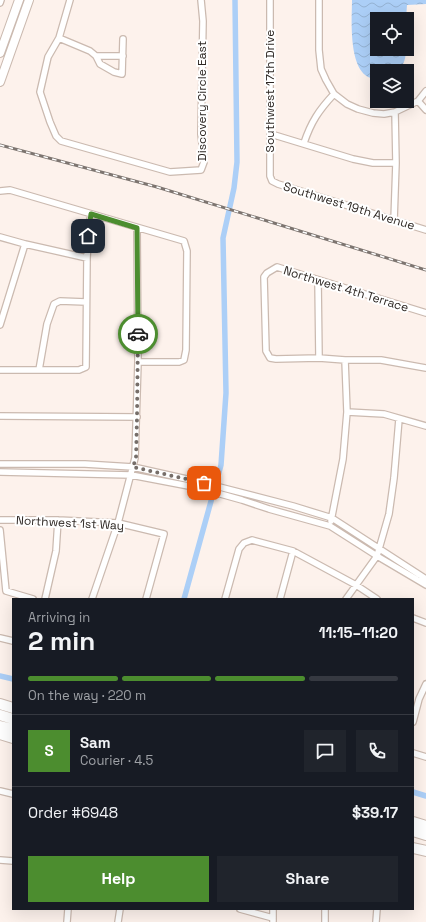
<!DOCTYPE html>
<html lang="en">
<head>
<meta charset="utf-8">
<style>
	body { margin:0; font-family:"Space Grotesk",sans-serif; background:#20242c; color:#f1f3f6; height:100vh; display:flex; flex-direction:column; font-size:15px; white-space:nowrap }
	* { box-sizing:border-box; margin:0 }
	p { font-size:13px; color:#9ea1a6 }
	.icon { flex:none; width:22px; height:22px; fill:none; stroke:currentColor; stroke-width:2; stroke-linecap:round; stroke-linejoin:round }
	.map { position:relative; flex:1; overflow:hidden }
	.sheet { position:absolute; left:12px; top:598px; width:402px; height:312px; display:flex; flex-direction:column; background:#171b24; border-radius:0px; box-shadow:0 4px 16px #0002 }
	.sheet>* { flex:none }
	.fabs { position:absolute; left:370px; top:12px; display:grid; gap:8px }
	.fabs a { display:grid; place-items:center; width:44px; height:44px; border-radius:0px; background:#171b24; box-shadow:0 4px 16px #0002; font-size:20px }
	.pin { position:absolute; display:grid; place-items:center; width:34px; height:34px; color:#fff; margin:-17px; border-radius:8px; box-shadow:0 2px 6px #0006 }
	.courier { position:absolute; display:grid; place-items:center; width:40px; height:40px; margin:-20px; border:3px solid #4c8d2f; border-radius:50%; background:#fff; color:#222; box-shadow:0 1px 5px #0007 }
	.head em { font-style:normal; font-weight:700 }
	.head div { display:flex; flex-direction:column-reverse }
	.head { display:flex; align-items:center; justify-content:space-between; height:68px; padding:0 16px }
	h1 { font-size:26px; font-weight:700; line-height:30px }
	.bar { display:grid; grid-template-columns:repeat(4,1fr); gap:6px 4px; align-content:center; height:48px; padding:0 16px }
	.bar i { height:5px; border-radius:3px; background:#363941 }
	.bar .selected { background:#4c8d2f }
	.bar p { grid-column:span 4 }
	.line { display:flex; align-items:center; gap:10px; padding:0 16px; border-top:1px solid #363941 }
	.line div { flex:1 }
	.round { display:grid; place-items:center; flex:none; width:42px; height:42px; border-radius:0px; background:#20242c }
	.button { display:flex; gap:8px; margin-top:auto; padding:8px 16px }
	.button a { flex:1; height:46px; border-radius:0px; background:#4c8d2f; color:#fff; font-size:16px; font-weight:700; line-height:46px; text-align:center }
	.button a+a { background:#20242c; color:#f1f3f6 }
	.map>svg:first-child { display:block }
	.water { fill:url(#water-waves) }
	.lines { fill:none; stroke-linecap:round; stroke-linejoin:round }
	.canal { stroke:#accff7; stroke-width:5.5 }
	.minor-casing { stroke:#cbbab0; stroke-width:8 }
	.secondary-casing { stroke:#cbbab0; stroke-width:10 }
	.motorway-casing { stroke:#cbbab0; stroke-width:12 }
	.minor { stroke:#fff; stroke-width:5.5 }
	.secondary { stroke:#fff; stroke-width:8 }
	.motorway { stroke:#fff; stroke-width:10 }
	.rail-casing { stroke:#7d7570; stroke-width:3 }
	.rail { stroke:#fff; stroke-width:1.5; stroke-dasharray:4.5; stroke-linecap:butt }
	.done { stroke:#766e69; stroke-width:4; stroke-dasharray:0 7.2 }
	.route { stroke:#4c8d2f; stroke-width:5 }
	.labels { text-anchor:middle; stroke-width:4; stroke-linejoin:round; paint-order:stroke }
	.street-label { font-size:12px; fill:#2d2723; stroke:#fff }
</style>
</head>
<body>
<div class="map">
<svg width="426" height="922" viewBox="0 0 426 922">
	<defs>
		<pattern id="water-waves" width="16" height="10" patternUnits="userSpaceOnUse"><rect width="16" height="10" fill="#accff7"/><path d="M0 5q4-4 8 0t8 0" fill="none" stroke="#94b2d3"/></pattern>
	</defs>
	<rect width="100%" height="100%" fill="#fdf2ec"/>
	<path class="water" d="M 352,0 L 426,0 L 426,4 L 407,5 L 406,19 L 377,19 L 377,49 L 406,49 C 406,58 404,64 399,71 L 377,71 L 377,79 C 347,79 352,20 352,0 Z"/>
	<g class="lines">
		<path class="canal" d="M 184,599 L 221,465 L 226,393 L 223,238 L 234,188 L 237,162 L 235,0
			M 0,676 L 13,679
			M 413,792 L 426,796"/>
		<g class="minor-casing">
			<path id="minor" d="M 70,0 L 59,38 L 48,57 L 40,92 L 50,122 L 56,136 L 61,141 L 170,172 L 201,170 L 204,162 L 201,134 L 203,21 L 201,0
				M 270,0 L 270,176 L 272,181 L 278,184 L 426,230
				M 319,0 L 319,50 L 321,69 L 326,80 L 334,94 L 347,104 L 358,109 L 373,113 L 384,114 L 395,112 L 418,101 L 426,91
				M 0,3 L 1,0
				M 59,38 L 90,51 L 96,56 L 100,64 L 114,72 L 122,74 L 123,39
				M 96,56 L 123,56
				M 418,101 L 426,110
				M 271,134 L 353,159 L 373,163 L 396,163
				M 304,143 C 311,122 319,110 334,94
				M 0,191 L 10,190 L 184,241 L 187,251 L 186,350 L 184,360 L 179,362 L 138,362
				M 394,221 L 396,163 L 395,112
				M 0,237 L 25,244 L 87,258
				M 318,280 L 319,358
				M 426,313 L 277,267 L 267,273 L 264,277 L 266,351 L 270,358 L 276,359 L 319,358 L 345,360 L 381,360 L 426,368
				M 0,325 L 25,244
				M 0,370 L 79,370 L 86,367 L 87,258 L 89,225 L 91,214
				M 39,370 L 47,324 L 54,304 L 60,301 L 86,302
				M 347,412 L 384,414 L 426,426
				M 0,416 L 137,417
				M 0,464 L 85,464 L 133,467 L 200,482 L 293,506 L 332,518 L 426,579
				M 0,472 L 131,475 L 199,488 L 242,500 L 269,509 L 330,526 L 377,556 L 426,585
				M 0,520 L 58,520 L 118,523 L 164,534 L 146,599
				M 331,521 L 343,459 L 347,412 L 345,360
				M 0,530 L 6,591 L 33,599
				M 45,599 L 56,551 L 58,520
				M 92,599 L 118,523 L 135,458 L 138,362 L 137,228
				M 225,599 L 239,549 L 244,543 L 252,540 L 293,551 L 356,585 L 377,599
				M 280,599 L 293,551
				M 346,599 L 377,556 L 389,514 L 394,478 L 399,419
				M 413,618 L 426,623
				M 0,638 L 13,641
				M 413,722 L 419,699 L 426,684
				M 413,753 L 426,757
				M 0,791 L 13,794
				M 0,860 L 13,861
				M 240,909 L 273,918
				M 273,909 L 273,921
				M 67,922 L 68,909
				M 118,922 L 120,909
				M 325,922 L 325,909
				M 376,922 L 377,909"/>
		</g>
		<g class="secondary-casing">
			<path id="secondary" d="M 0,53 L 19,0
				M 0,82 L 29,0"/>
		</g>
		<g class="motorway-casing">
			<path id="motorway" d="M 0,704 L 13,708
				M 0,715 L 13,719
				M 0,726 L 13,729
				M 0,734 L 13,738
				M 413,822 L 426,826
				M 413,831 L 426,835
				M 413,848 L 426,851"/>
		</g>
		<use href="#minor" class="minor"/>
		<use href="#secondary" class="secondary"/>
		<use href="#motorway" class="motorway"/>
		<g class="rail-casing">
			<path id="rail" d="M 0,145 L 157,187 L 426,270"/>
		</g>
		<use href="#rail" class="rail"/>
	</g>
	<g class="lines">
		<path class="done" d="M 138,334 L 137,417 L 136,458 L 133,467 L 204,483"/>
		<path class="route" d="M 88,236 L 91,214 L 137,228 L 138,334"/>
	</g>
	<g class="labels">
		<g class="street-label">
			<text transform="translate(270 91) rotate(-90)" y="4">Southwest 17th Drive</text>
			<text transform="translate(202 101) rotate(-90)" y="4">Discovery Circle East</text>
			<text transform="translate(349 206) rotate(17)" y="4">Southwest 19th Avenue</text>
			<text transform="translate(346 289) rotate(17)" y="4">Northwest 4th Terrace</text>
			<text transform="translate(70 523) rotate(3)" y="4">Northwest 1st Way</text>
		</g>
	</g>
</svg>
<div class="fabs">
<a><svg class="icon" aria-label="locate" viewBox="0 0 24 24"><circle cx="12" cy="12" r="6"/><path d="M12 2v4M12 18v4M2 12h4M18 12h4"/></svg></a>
<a><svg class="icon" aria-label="layers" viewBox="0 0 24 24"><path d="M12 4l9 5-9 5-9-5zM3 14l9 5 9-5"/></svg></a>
</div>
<div class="pin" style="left:204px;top:483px;background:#ea580c"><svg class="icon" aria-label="bag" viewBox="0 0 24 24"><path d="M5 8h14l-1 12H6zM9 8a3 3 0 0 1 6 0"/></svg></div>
<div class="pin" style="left:88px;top:236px;background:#1f2937"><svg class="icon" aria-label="home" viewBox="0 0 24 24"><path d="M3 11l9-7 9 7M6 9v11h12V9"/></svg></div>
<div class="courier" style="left:138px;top:334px"><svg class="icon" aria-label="car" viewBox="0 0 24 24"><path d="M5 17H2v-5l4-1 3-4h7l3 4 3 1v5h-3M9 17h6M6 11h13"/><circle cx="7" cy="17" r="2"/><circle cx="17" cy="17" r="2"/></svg></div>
<section class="sheet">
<div class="head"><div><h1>2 min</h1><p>Arriving in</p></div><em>11:15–11:20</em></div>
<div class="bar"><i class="selected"></i><i class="selected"></i><i class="selected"></i><i></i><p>On the way · 220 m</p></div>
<div class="line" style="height:72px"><b class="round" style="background:#4c8d2f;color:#fff">S</b><div><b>Sam</b><p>Courier · 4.5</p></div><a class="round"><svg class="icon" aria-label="chat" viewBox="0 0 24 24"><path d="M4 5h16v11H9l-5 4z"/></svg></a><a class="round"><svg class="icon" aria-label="phone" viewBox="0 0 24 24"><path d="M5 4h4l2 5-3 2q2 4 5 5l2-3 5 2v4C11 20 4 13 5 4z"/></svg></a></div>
<div class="line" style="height:52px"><div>Order #6948</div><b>$39.17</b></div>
<div class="button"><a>Help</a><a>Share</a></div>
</section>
</div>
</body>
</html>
